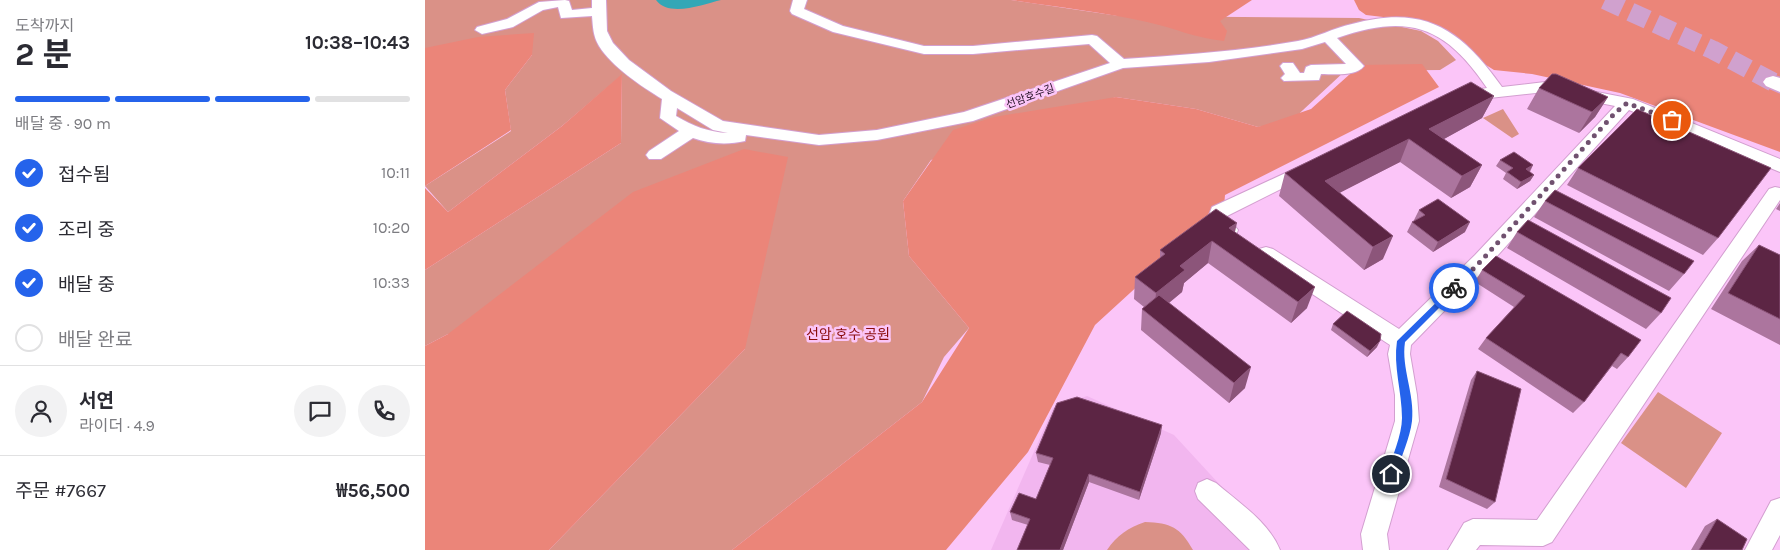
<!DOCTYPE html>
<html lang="ko">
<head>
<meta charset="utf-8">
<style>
	body { margin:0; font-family:Karla,"Noto Sans KR",sans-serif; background:#f2f2f3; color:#2b2b33; height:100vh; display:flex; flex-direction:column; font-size:19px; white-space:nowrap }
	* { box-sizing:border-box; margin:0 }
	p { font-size:16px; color:#7c7c81 }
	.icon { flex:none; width:28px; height:28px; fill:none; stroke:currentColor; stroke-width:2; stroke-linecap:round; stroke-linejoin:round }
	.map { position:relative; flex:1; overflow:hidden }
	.details { display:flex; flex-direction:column; background:#fff; width:425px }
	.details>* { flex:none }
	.pin { position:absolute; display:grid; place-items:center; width:42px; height:42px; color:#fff; margin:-21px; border:2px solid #fff; border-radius:50%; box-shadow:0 1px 5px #0007 }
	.courier { position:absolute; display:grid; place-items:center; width:50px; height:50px; margin:-25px; border:4px solid #2563eb; border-radius:50%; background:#fff; color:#222; box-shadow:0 1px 6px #0007 }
	.headline em { font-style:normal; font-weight:700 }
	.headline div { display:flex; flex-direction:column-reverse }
	.headline { display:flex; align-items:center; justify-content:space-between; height:85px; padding:0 15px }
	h1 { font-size:32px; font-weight:700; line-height:38px }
	.bar { display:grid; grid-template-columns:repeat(4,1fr); gap:8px 5px; align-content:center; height:60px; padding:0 15px }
	.bar i { height:6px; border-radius:4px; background:#e1e1e2 }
	.bar .current { background:#2563eb }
	.bar p { grid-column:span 4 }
	.line { display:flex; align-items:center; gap:12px; padding:0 15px; border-top:1px solid #e1e1e2 }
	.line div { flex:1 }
	.round { display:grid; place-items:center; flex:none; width:52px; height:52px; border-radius:26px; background:#f2f2f3 }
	ol { padding:0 15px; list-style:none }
	li { display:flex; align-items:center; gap:15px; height:55px }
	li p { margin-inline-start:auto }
	li .icon { padding:5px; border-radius:50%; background:#2563eb; color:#fff; stroke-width:4 }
	li:last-child { color:#7c7c81 }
	li i { width:28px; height:28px; border:2px solid #e1e1e2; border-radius:50% }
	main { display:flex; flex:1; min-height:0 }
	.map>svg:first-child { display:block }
	.built { fill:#f2b6ef }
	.green { fill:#da9187 }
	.forest { fill:#eb8579 }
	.water { fill:#33a7b6 }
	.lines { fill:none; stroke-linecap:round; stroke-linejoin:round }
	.major-tunnel { stroke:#d0a1ce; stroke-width:19; stroke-dasharray:19 9; stroke-linecap:butt }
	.minor-casing { stroke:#d39fd0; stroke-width:2 }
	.major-casing { stroke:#d39fd0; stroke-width:3 }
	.minor { fill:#fff; fill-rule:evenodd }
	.major { fill:#fff; fill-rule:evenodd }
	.wall { fill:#ac759e }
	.shaded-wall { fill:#8c557a }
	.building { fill:#5c2544; stroke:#8c557a }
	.route { fill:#2563eb }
	.done { stroke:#70516f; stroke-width:5; stroke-dasharray:0 9 }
	.labels { text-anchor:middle; stroke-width:5; stroke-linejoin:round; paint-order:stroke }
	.far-street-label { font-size:11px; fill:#251225; stroke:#fbc5f8 }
	.park-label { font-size:14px; fill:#8a0d0d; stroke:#fbc5f8 }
</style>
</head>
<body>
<main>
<section class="details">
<div class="headline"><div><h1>2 분</h1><p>도착까지</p></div><em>10:38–10:43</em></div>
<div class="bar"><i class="current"></i><i class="current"></i><i class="current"></i><i></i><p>배달 중 · 90 m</p></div>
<ol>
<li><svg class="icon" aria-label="check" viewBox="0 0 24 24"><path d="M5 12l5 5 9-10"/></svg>접수됨<p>10:11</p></li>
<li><svg class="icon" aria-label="check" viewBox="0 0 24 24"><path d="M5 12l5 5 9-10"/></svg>조리 중<p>10:20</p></li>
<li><svg class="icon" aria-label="check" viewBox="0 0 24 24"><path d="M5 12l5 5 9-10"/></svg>배달 중<p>10:33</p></li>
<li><i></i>배달 완료</li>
</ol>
<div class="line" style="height:90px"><a class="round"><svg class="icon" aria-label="person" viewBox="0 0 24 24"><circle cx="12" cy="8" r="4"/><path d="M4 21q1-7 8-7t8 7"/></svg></a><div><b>서연</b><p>라이더 · 4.9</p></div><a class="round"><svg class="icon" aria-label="chat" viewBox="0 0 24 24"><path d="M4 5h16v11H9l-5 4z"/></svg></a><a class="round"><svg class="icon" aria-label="phone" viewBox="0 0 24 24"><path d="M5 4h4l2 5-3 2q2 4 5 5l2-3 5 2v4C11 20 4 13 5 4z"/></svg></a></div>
<div class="line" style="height:65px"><div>주문 #7667</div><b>₩56,500</b></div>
</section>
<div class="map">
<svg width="1355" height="550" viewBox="0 0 1355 550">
	<rect width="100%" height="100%" fill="#fbc5f8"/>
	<path class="built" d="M 662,396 L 749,435 L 855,550 L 566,550 L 628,408 Z"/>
	<path class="green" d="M 0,0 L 586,0 L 694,16 L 934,18 L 996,31 L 1013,41 L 1031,60 L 1015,70 L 920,71 L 864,123 L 833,127 L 771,109 L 691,97 L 506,160 L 478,201 L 484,256 L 544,328 L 519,357 L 497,402 L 307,550 L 124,550 L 320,349 L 23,334 L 0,346 L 0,270 L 196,143 L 197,75 L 137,126 L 23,212 L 0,186 L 86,131 L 80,90 L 107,55 L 0,50 Z
		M 1078,109 L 1094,134 L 1087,138 L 1058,118 Z
		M 1233,392 L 1297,433 L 1261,488 L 1196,443 Z
		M 720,522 C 746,523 755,527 768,550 L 682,550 C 692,535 703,528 720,522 Z"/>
	<path class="forest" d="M 586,0 L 827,0 L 795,21 L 802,31 L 799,41 C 769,38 750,28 722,22 C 677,12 631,7 586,0 Z
		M 929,0 L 1355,0 L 1355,152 L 1195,93 L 1107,74 L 1069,70 L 1053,60 L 1042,45 L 1027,34 L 1001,22 L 941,15 L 934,10 Z
		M 109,33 L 107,55 L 80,90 L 86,130 L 0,186 L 0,48 L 53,37 Z
		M 997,64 L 1014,87 L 800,195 L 799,207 L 670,325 L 603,452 L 521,550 L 307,550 L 497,402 L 544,328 L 484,256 L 478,201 L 528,130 L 569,117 L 691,97 L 771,109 L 833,127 L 886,109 L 935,65 Z
		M 197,74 L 196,143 L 0,270 L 0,188 L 23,212 L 137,126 Z
		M 319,149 L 363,157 L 320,349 L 124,550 L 0,550 L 0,346 L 23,334 L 208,192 Z"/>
	<path class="water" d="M 231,0 L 296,0 C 279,4 244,18 231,0 Z"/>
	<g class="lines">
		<path class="major-tunnel" d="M 1180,0 L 1288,50 L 1348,82"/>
		<g class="minor-casing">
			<path id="minor" d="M 140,0 L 144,1 L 147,10 L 167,8 L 167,0 L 181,0 L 182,31 L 188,43 L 204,60 L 246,91 L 298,121 L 394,135 L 452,130 L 539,112 L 685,63 L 664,44 L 548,54 L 499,54 L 408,32 L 367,14 L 365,11 L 368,0 L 382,0 L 379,9 L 418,26 L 499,46 L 548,46 L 667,35 L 672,36 L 699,59 C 757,55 816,51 873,41 C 891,38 908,28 927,24 C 999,4 1036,29 1077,87 L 1120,82 L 1208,99 L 1355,159 L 1355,172 L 1204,110 L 1064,265 L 986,345 L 985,354 L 992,395 L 994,421 L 962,534 L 964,550 L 938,550 L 936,534 L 970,421 L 970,395 L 963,354 L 965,345 L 834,259 L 831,254 L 834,249 L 841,247 L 848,249 L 974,329 L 1050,255 L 1190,106 L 1120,92 L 1037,101 L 1031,99 L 1029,96 L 1031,93 L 1062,88 C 1020,26 984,13 912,38 L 939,66 C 931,77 908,74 896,74 L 894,80 L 859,81 L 856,78 L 860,74 L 855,66 L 858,63 L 868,63 L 875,73 L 879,73 L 881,67 L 886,65 L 921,64 L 900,42 L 877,49 L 784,62 L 698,68 L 548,121 L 452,140 L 394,145 L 321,135 L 320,141 C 303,145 284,144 268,138 L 236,159 L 224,159 L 221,155 L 224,151 L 254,131 L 235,118 L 237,99 C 216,86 187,67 174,46 C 168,36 168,27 167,16 L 136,18 L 133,7 L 118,10 L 88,27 L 57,34 L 50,30 L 52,27 L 82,19 L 114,2 ZM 252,108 L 288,130 L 303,133 C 283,132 268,126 251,116 Z
				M 882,163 L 888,165 L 891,169 L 888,173 L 802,216 L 813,230 L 811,235 C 799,238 788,230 782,220 L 787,207 Z
				M 1350,187 L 1355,188 L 1355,200 L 1127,542 L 1118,546 L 1055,545 L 1051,550 L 1023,550 L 1039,523 L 1048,519 L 1112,520 L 1344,189 Z
				M 782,479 L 791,483 C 813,502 844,522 855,550 L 825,550 L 773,499 L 770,491 L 773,483 Z
				M 1355,498 L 1355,535 L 1347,550 L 1320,550 L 1346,501 Z"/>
		</g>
		<g class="major-casing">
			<path id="major" d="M 1348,76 L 1355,78 L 1355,92 L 1341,86 L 1338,82 L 1341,78 Z"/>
		</g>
		<use href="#minor" class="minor"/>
		<use href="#major" class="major"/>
	</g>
	<path class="wall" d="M 1114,88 L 1183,97 L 1170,117 L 1154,133 L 1102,109 Z
		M 1069,96 L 1057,118 L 1019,139 L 1057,165 L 1045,187 L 1026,198 L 975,162 L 915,192 L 958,259 L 939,270 L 854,196 L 860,173 Z
		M 1075,160 L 1108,165 L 1105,172 L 1109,175 L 1105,181 L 1092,189 L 1078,179 L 1081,173 L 1071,166 Z
		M 1153,168 L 1293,238 L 1278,255 L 1142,185 Z
		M 1120,201 L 1259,274 L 1244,291 L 1109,217 Z
		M 1355,203 L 1355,211 L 1351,209 Z
		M 994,210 L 1040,232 L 1008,252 L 982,232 L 987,222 L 990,220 L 989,220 Z
		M 810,232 L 882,308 L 866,323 L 783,263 L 759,283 L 757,292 L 744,303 L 820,388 L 804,403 L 716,330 L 717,309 L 719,307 L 709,299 L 710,277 L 735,259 L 735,250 Z
		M 1092,232 L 1236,313 L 1221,329 L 1082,248 Z
		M 1334,245 L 1355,255 L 1355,345 L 1286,309 L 1317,261 Z
		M 1057,270 L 1203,357 L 1192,369 L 1187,366 L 1159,402 L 1148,413 L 1053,349 L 1061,338 L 1089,307 L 1050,282 Z
		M 908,324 L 952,347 L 942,357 L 906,330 Z
		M 1052,371 L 1070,502 L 1062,509 L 1014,487 L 1046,380 Z
		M 736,433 L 714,500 L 664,482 L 638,550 L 592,550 L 603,525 L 587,520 L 585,512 L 611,499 L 625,465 L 613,462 L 611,453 Z
		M 1292,519 L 1317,550 L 1266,550 L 1280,526 Z"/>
	<path class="shaded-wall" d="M 1069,96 L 1057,118 L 999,150 L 1004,129 Z
		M 1183,97 L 1170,117 L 1154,133 L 1167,112 Z
		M 984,139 L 975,162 L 895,203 L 900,181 Z
		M 1057,165 L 1045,187 L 1026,198 L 1037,176 Z
		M 1108,165 L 1104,172 L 1101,169 Z
		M 1109,175 L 1105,181 L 1092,189 L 1096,182 Z
		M 1045,222 L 1040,232 L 1008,252 L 1013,242 Z
		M 812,223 L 807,245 L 800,251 L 804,228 Z
		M 968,236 L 958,259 L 939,270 L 948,247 Z
		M 787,241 L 783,263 L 759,283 L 757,292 L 729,315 L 731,293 L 755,266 Z
		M 890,287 L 882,308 L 866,323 L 873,302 Z
		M 955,341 L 952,347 L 942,357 L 945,351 Z
		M 826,367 L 820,388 L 804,403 L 809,383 Z
		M 737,425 L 736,433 L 714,500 L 715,492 Z
		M 664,474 L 664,482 L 638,550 L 635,550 Z"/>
	<path class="building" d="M 1127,74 L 1131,74 L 1183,97 L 1167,112 L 1114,88 Z
		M 1046,82 L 1069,96 L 1004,129 L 1057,165 L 1037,176 L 984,139 L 900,181 L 968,236 L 948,247 L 860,173 Z
		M 1212,109 L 1346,168 L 1293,238 L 1153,168 Z
		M 1089,152 L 1108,165 L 1101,169 L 1109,175 L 1096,182 L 1082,172 L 1088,168 L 1075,160 Z
		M 1130,190 L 1269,261 L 1259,274 L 1120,201 Z
		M 1013,199 L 1045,222 L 1013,242 L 987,222 L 1000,215 L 994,210 Z
		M 791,209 L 812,223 L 804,228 L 890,287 L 873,302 L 787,241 L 755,266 L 760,270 L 731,293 L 710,277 L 740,254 L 735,250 Z
		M 1103,220 L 1246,298 L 1236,313 L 1092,232 Z
		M 1334,245 L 1355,255 L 1355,319 L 1303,293 Z
		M 1071,256 L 1216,340 L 1203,357 L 1196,353 L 1159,402 L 1061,338 L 1100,296 L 1057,270 Z
		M 734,295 L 826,367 L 809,383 L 717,309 Z
		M 922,311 L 956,334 L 955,341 L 945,351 L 908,324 Z
		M 1052,371 L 1096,389 L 1070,502 L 1021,479 Z
		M 652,397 L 737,425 L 715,492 L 664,474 L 635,550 L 592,550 L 605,519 L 585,512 L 594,493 L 611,499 L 628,458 L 611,453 L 632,403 Z
		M 1292,519 L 1322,539 L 1317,550 L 1274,550 Z"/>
	<path class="route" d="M 1029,285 L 1032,286 L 1032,290 L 980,342 C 976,368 990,394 987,421 C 985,438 976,457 971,474 L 966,478 L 962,474 C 967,457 977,435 977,418 C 977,392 968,366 972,341 Z"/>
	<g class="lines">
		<path class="done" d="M 1029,288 L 1057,260 L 1190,113 L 1202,103 L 1247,120"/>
	</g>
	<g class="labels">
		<g class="far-street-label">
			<text transform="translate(605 96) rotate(-20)" y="4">선암호수길</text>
		</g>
		<g class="park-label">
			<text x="423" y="339">선암 호수 공원</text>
		</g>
	</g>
</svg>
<div class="pin" style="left:1247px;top:120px;background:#ea580c"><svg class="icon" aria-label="bag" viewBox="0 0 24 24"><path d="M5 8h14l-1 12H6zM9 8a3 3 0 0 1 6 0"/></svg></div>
<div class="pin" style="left:966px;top:474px;background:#1f2937"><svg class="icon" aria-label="home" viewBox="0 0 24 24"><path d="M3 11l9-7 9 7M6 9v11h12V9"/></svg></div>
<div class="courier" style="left:1029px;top:288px"><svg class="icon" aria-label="bike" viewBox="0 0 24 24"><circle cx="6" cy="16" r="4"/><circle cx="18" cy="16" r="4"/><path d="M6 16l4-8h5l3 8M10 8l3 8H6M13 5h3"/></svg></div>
</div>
</main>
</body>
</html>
